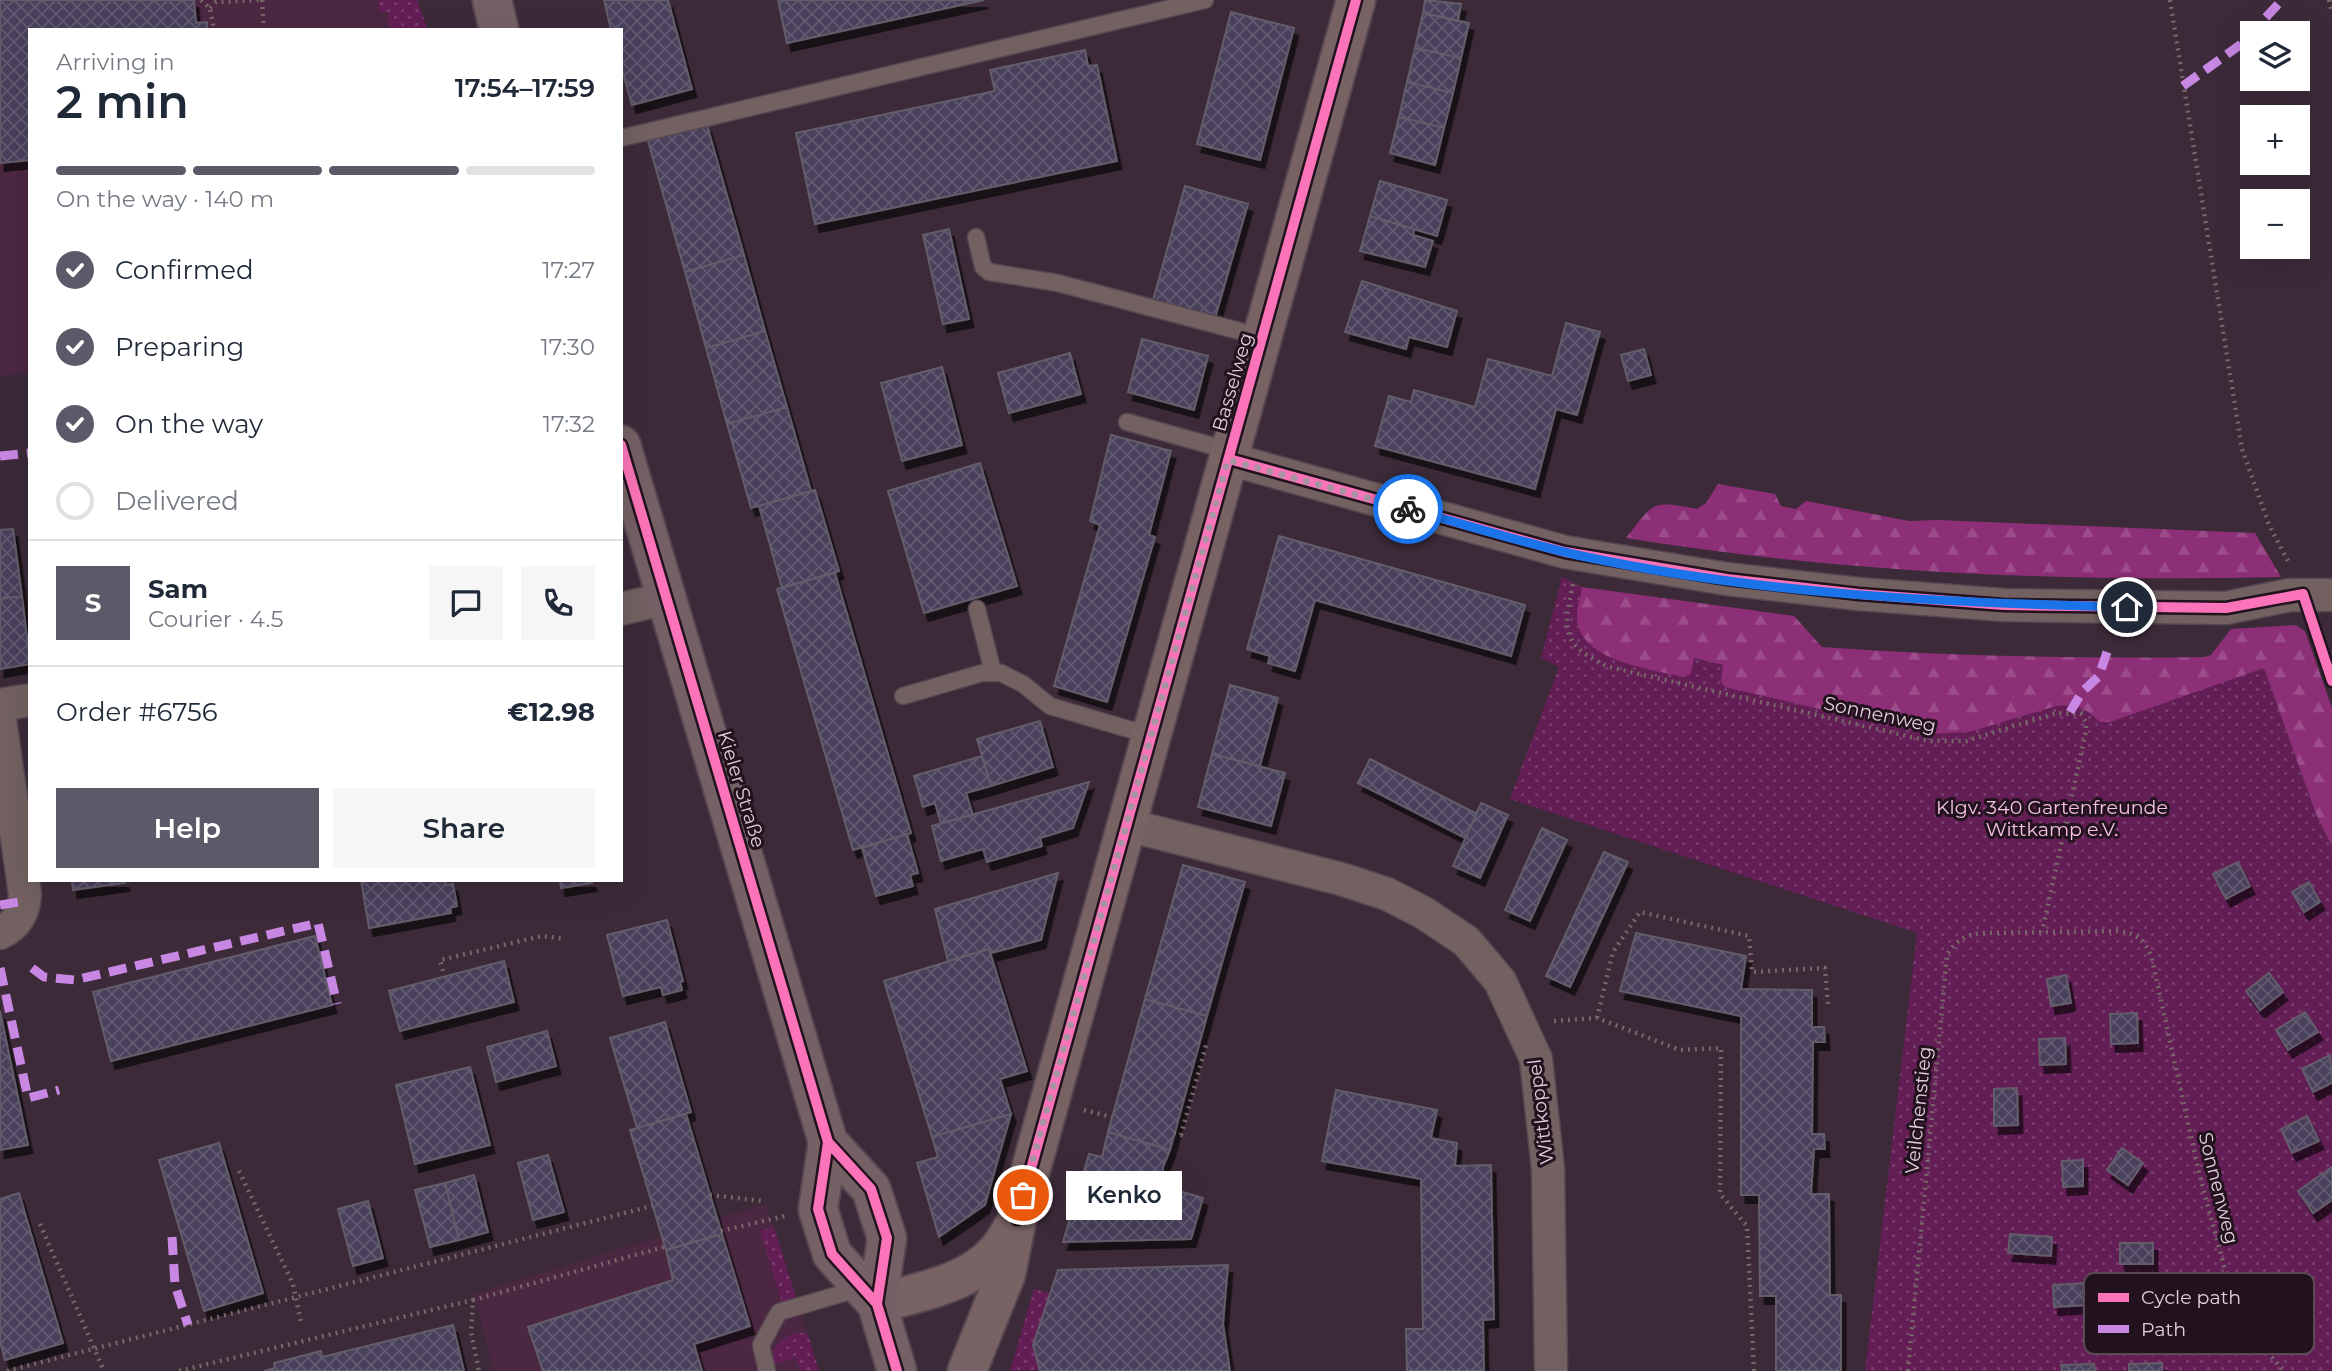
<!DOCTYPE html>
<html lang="en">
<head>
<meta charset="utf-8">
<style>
	body { margin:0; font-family:Montserrat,sans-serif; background:#f6f6f7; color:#1f2937; height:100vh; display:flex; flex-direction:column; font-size:26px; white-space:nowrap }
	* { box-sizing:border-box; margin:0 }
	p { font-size:23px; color:#747a83 }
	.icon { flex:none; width:38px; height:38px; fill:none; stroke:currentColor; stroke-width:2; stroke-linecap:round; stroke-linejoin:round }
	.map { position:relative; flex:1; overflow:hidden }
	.details { position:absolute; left:28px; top:28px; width:595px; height:854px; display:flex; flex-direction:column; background:#fff; border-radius:0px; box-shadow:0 7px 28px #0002 }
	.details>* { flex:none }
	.fabs { position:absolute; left:2240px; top:21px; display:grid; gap:14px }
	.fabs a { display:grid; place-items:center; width:70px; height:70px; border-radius:0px; background:#fff; box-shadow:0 7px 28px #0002; font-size:35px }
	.pin { position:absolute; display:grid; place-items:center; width:60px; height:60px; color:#fff; margin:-30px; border:4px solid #fff; border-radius:50%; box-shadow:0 2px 7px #0007 }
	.courier { position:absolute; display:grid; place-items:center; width:70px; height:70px; margin:-35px; border:5px solid #1a73e8; border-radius:50%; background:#fff; color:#222; box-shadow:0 2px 9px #0007 }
	.bubble { position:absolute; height:49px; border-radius:0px; background:#fff; box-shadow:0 7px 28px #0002; font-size:23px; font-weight:600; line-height:49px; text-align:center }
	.headline em { font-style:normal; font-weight:600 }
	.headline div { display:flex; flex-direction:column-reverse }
	.headline { display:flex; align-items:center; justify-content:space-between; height:119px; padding:0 28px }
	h1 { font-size:46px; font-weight:600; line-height:52px }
	.bar { display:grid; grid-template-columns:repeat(4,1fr); gap:10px 7px; align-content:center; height:84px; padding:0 28px }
	.bar i { height:9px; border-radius:5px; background:#e0e1e3 }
	.bar .active { background:#5d5968 }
	.bar p { grid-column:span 4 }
	.line { display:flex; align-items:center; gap:18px; padding:0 28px; border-top:2px solid #e0e1e3 }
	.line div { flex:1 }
	.round { display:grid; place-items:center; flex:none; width:74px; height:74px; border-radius:0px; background:#f6f6f7 }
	ol { padding:0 28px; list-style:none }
	li { display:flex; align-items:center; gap:21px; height:77px }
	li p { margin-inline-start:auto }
	li .icon { padding:7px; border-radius:50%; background:#5d5968; color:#fff; stroke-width:4 }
	li:last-child { color:#747a83 }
	li i { width:38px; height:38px; border:4px solid #e0e1e3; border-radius:50% }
	.cta { display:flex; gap:14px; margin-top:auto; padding:14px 28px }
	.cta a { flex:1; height:80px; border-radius:0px; background:#5d5968; color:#fff; font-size:28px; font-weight:600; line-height:80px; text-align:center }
	.cta a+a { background:#f6f6f7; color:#1f2937 }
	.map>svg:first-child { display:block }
	.built { fill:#4c2742 }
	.grass { fill:url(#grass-dots) }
	.forest { fill:url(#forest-firs) }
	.building { fill:url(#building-cross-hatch); stroke:#645d6b; stroke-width:2; filter:url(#shadow) }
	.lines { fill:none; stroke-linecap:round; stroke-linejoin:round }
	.lane-casing { stroke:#554651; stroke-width:19 }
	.street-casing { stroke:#554651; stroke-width:35 }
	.secondary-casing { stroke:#554651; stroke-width:42 }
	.primary-casing { stroke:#554651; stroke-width:42 }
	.path { stroke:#776769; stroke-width:4.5; stroke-dasharray:2 5; stroke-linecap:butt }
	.lane { stroke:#736161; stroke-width:16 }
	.street { stroke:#736161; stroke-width:32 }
	.secondary { stroke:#786263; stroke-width:38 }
	.primary { stroke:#756165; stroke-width:38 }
	.quiet { stroke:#c787e3; stroke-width:9; stroke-dasharray:18 9; stroke-linecap:butt }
	.cycleway-casing { stroke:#21121d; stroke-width:15 }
	.cycleway { stroke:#fb73b8; stroke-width:10 }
	.done { stroke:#a994a3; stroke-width:7; stroke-dasharray:0 12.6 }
	.route { stroke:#1a73e8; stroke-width:9 }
	.labels { text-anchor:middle; stroke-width:6; stroke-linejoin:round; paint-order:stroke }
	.street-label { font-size:19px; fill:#e3cddc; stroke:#21121d }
	.park-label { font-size:19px; fill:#f6c0e5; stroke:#21121d }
	.key { fill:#21121d; stroke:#5b4a56; stroke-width:2 }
	.key-label { font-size:19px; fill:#e3cddc }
</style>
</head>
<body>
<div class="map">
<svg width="2332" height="1371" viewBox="0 0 2332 1371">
	<defs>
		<pattern id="grass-dots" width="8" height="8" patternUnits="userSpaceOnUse" patternTransform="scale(1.75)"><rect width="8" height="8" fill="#631e55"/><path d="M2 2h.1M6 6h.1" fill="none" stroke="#793e6d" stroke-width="1.8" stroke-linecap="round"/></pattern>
		<pattern id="forest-firs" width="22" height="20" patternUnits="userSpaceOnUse" patternTransform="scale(1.75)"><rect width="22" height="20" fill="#8c2f77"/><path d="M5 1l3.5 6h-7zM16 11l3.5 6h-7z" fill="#9c4c8a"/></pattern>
		<pattern id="building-cross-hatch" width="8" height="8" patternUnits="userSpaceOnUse" patternTransform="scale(1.75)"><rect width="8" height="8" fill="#49405b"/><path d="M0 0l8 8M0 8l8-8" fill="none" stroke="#635a72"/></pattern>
		<filter id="shadow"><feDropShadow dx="4.5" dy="8" stdDeviation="0" flood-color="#0009"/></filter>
	</defs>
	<rect width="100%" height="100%" fill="#3c2a38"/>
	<path class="built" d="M 0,0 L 411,0 L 419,30 L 30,30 L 30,373 L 0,376 Z
		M 766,1204 L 819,1371 L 493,1371 L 474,1294 Z"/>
	<path class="grass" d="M 379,0 L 417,0 L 428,30 L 395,30 L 389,25 L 388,12 L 379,12 Z
		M 1562,577 L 1582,587 L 1577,618 L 1693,658 L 1724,665 L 1721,681 L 2071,704 L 2086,708 L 2100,722 L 2264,668 L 2316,814 L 2332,846 L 2332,1371 L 1865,1371 L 1917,933 L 1510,799 L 1559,667 L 1541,658 Z
		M 774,1227 L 796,1297 L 782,1302 L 760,1231 Z
		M 1034,1289 L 1050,1293 L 1033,1345 L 1040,1370 L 1010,1371 Z
		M 803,1333 L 808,1334 L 819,1371 L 801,1371 L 796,1358 L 771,1365 C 771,1346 784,1334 803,1333 Z"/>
	<path class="forest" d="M 1718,484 L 1775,494 L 1781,506 L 1796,509 L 1806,501 L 1909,521 L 1938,520 L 2255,533 L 2281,577 C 2062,582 1842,573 1626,538 C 1654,502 1651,500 1697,509 L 1706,503 Z
		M 1582,587 L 1794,616 L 1822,647 C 1950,656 2076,659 2204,657 L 2211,655 L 2231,629 L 2296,625 L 2305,631 L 2332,708 L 2332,846 L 2316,814 L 2264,668 L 2110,722 L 2100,722 C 2086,708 2076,704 2056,706 L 1969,732 L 1927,734 L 1725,687 L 1721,681 L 1723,665 L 1694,658 L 1690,675 L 1683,677 C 1652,669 1587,662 1578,625 C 1575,613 1580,599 1582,587 Z"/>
	<path class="building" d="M 0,0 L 194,0 L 196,23 L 207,22 L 207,30 L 30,30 L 30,160 L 0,163 Z
		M 604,0 L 668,0 L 692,89 L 632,105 L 621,66 L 621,30 L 611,30 Z
		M 778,0 L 984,0 L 787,43 Z
		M 1425,0 L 1461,4 L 1458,21 L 1423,13 Z
		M 1231,12 L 1294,28 L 1260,160 L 1197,144 Z
		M 1423,13 L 1469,23 L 1461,58 L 1415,48 Z
		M 1415,48 L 1461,58 L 1453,93 L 1407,82 Z
		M 1085,50 L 1088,66 L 1097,65 L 1117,161 L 815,224 L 796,133 L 995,91 L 990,70 Z
		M 1407,82 L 1453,93 L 1444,128 L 1399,117 Z
		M 1399,117 L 1444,128 L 1435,165 L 1390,153 Z
		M 707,125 L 744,255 L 685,272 L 648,141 Z
		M 1380,181 L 1447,200 L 1437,236 L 1370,216 Z
		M 1185,186 L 1248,204 L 1215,318 L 1153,300 Z
		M 1370,216 L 1414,229 L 1413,235 L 1433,241 L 1425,267 L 1360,251 Z
		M 949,229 L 969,319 L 943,324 L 923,235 Z
		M 744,255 L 765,331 L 706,348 L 685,272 Z
		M 1362,281 L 1457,311 L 1447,347 L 1409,337 L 1406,349 L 1345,332 Z
		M 1566,323 L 1600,332 L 1577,415 L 1556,409 L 1535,489 L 1375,446 L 1389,396 L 1411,402 L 1414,390 L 1475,407 L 1488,359 L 1552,376 Z
		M 765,331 L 787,407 L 727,424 L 706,348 Z
		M 1142,339 L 1208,356 L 1194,410 L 1128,392 Z
		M 1644,349 L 1651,375 L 1628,381 L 1621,355 Z
		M 1070,353 L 1081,394 L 1009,413 L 998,373 Z
		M 942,367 L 962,445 L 902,461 L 881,383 Z
		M 787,407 L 811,491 L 751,508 L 727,424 Z
		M 1111,435 L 1171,451 L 1149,535 L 1155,537 L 1107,702 L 1054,686 L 1100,525 L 1090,521 Z
		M 980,463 L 1017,586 L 924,613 L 888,491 Z
		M 815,490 L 839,571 L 782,588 L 759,506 Z
		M 13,529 L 22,596 L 0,599 L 0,530 Z
		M 1279,536 L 1525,605 L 1511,656 L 1315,600 L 1295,671 L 1268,663 L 1270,656 L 1247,649 Z
		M 835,573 L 911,833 L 853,850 L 777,589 Z
		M 22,596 L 30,664 L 0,669 L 0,599 Z
		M 1230,685 L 1278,698 L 1260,766 L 1212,754 Z
		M 1040,721 L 1053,767 L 991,786 L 977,739 Z
		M 1212,754 L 1285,773 L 1271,826 L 1198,807 Z
		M 982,756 L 991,786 L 966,793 L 973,815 L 941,823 L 935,803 L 923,807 L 914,776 Z
		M 1370,759 L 1477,814 L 1465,838 L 1358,783 Z
		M 1089,782 L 1073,828 L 1040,838 L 1042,846 L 987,862 L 983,849 L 941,861 L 932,826 Z
		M 1481,803 L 1508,815 L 1480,878 L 1453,866 Z
		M 1542,828 L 1567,840 L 1530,921 L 1505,910 Z
		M 907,834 L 918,873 L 910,875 L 913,886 L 876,896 L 862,848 Z
		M 1604,852 L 1628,862 L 1570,987 L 1546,976 Z
		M 2238,862 L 2250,886 L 2226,899 L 2213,874 Z
		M 1183,865 L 1245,882 L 1207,1016 L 1145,999 Z
		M 1058,873 L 1041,940 L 991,953 L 989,949 L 948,961 L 935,909 Z
		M 72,880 L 124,880 L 125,883 L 73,890 Z
		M 361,880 L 445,880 L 446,885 L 453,884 L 457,906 L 450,908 L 451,913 L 369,928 Z
		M 560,880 L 591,880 L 592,883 L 561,888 Z
		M 2309,882 L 2320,902 L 2304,912 L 2292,892 Z
		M 667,920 L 683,981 L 680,982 L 682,990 L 663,995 L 661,987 L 623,996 L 607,935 Z
		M 1636,933 L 1746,956 L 1741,989 L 1812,990 L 1812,1027 L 1824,1027 L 1825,1042 L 1813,1042 L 1812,1134 L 1824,1134 L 1825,1149 L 1814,1149 L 1811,1194 L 1829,1194 L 1830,1295 L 1841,1295 L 1841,1371 L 1776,1371 L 1776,1296 L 1760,1296 L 1759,1195 L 1741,1195 L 1741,1016 L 1620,991 Z
		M 315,936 L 332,1005 L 111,1061 L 93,992 Z
		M 989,949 L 1027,1071 L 1000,1079 L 1011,1114 L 932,1137 L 884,981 Z
		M 504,961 L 514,1002 L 400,1031 L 389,991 Z
		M 2269,973 L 2283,992 L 2260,1010 L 2246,991 Z
		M 2066,975 L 2071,1003 L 2051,1006 L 2047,979 Z
		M 1145,999 L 1207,1016 L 1170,1150 L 1108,1132 Z
		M 0,1011 L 28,1145 L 0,1150 Z
		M 2305,1012 L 2318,1032 L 2288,1050 L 2276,1030 Z
		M 2137,1013 L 2138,1043 L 2111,1044 L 2110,1014 Z
		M 665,1022 L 691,1112 L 637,1128 L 610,1038 Z
		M 547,1031 L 556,1066 L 496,1082 L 487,1047 Z
		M 2065,1038 L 2066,1064 L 2040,1065 L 2039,1039 Z
		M 2330,1055 L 2332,1083 L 2313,1092 L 2302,1069 Z
		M 470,1067 L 490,1145 L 415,1164 L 396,1085 Z
		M 2017,1088 L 2018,1125 L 1994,1126 L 1994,1089 Z
		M 1336,1090 L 1437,1110 L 1431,1138 L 1457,1143 L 1455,1166 L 1491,1165 L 1494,1319 L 1483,1320 L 1484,1371 L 1407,1371 L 1406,1329 L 1423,1329 L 1421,1179 L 1322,1161 Z
		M 686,1114 L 722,1234 L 666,1250 L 630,1130 Z
		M 1011,1114 L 985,1205 L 939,1237 L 917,1163 L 938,1157 L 932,1137 Z
		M 2307,1116 L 2319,1141 L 2292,1153 L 2281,1129 Z
		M 1108,1132 L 1170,1150 L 1163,1167 L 1162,1186 L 1203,1198 L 1191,1239 L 1063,1242 L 1089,1154 L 1102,1157 Z
		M 219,1143 L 263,1293 L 204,1311 L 159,1160 Z
		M 2122,1148 L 2143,1163 L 2128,1185 L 2107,1170 Z
		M 548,1155 L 564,1212 L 533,1220 L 518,1163 Z
		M 2083,1160 L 2083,1186 L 2063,1187 L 2062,1161 Z
		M 2332,1167 L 2332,1200 L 2313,1213 L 2298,1191 Z
		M 474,1175 L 488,1232 L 459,1240 L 445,1183 Z
		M 445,1183 L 459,1240 L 430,1247 L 415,1190 Z
		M 19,1193 L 63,1343 L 5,1360 L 0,1341 L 0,1199 Z
		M 368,1201 L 383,1258 L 353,1266 L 338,1209 Z
		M 722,1234 L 750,1326 L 694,1344 L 702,1371 L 543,1371 L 528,1327 L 673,1280 L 666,1250 Z
		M 2010,1234 L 2052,1237 L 2051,1256 L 2008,1253 Z
		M 2120,1243 L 2153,1243 L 2153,1264 L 2120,1264 Z
		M 1228,1265 L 1223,1324 L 1230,1371 L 1040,1371 L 1033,1345 L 1058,1270 Z
		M 2087,1283 L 2088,1305 L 2054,1307 L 2053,1285 Z
		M 453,1325 L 464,1371 L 264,1371 L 275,1368 L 274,1363 L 321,1351 L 322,1357 Z
		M 2162,1363 L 2162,1371 L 2129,1371 L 2129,1364 Z
		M 2094,1364 L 2095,1371 L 2062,1371 L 2061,1365 Z"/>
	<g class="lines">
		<g class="lane-casing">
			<path id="lane" d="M 621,138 L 1205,0
				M 976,237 L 983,267 L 989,272 L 1058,283 L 1262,337
				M 1127,422 L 1231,451
				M 977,609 L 993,672
				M 903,696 L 982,673 L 1001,673 L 1023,684 L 1050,706 L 1152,736
				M 767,1371 L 761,1345 L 779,1312 L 861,1288"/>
		</g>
		<g class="street-casing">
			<path id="street" d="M 1229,459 L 1565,552 L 1727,579 L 1859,594 L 2004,605 L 2226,608 L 2290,595 L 2332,595
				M 621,609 L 667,598
				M 0,705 L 30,700
				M 0,720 L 25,894 C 24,913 17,925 0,933
				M 1127,825 L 1341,879 L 1387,894 L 1424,913 L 1466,941 L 1500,981 L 1536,1059 L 1548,1169 L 1551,1371"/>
		</g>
		<g class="secondary-casing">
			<path id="secondary" d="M 877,1304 C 927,1289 986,1282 1011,1230
				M 967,1371 L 1006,1274 L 1017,1219 L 1356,0"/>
		</g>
		<g class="primary-casing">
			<path id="primary" d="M 492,0 L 499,30
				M 621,445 L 828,1142 L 871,1189 L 887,1238 L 877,1304 L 897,1371
				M 828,1142 L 818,1209 L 832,1254 L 877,1304"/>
		</g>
		<path class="path" d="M 201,0 L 210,8 L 214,30
			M 262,0 L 264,30
			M 2170,0 L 2242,449 L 2269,525 L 2288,561
			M 2329,0 L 2332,12
			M 210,8 L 216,2 L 260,0
			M 1573,584 C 1563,631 1561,645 1609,667 L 1929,741 L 1966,741 L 2057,713 L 2081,714 L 2086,722 L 2086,731 L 2042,932
			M 443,971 L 440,960 L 542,936 L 564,939
			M 1597,1018 L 1613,952 L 1640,912 L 1749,936 L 1752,972 L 1825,968 L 1828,1004
			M 1554,1021 L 1597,1018 L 1680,1050 L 1721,1048 L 1720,1194 L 1747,1226 L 1754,1371
			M 1084,1110 L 1112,1117
			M 1174,1133 L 1181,1135 L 1207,1042
			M 239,1171 L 293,1284 L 301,1323
			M 710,1195 L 763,1201
			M 40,1224 L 104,1371
			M 721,1231 L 785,1216
			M 473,1300 L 664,1247
			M 7,1371 L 652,1206
			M 179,1371 L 473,1300 L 471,1332 L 479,1371
			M 1908,1371 L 1947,955 C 1956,940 1965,935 1982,933 L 2120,931 C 2137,934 2143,939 2151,955 L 2199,1173 L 2227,1277 L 2238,1309 L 2257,1340 L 2284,1371"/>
		<use href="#lane" class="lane"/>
		<use href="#street" class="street"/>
		<use href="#secondary" class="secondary"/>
		<use href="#primary" class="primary"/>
		<path class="quiet" d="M 2183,86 L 2240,45 L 2282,0
			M 0,456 L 30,453
			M 2070,712 L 2082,692 L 2099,676 L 2107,652
			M 0,905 L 25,901
			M 0,968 L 28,1098 L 59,1090
			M 32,968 L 44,977 L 75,980 L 318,923 L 337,1004
			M 172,1237 L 175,1285 L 188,1325"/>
		<g class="cycleway-casing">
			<path id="cycleway" d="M 621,445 L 828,1142 L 871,1189 L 887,1238 L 877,1304 L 897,1371
				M 1229,459 L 1565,552 L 1727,579 L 1859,594 L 2004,605 L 2226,608 L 2303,594 L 2332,681
				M 828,1142 L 818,1209 L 832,1254 L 877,1304
				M 1017,1219 L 1356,0"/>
		</g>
		<use href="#cycleway" class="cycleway"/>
	</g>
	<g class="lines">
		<path class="done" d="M 1023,1195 L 1228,460 L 1408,509"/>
		<path class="route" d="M 1408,509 C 1464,524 1520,542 1577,555 C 1756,594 1944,603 2127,607"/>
	</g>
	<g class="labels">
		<g class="street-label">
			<text transform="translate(1232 382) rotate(-74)" y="7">Basselweg</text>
			<text transform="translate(1880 714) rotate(12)" y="7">Sonnenweg</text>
			<text transform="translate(742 789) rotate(73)" y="7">Kieler Straße</text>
			<text transform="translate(1918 1110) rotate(-84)" y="7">Veilchenstieg</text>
			<text transform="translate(1540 1112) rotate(-97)" y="7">Wittkoppel</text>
			<text transform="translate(2219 1188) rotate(76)" y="7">Sonnenweg</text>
		</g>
		<g class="park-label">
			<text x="2052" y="814">Klgv. 340 Gartenfreunde<tspan x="2052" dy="22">Wittkamp e.V.</tspan></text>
		</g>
	</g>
	<rect x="2084" y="1273" width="230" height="81" rx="10" class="key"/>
	<rect x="2098" y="1293" width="31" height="9" fill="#fb73b8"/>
	<rect x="2098" y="1325" width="31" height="8" fill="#c787e3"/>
	<g class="key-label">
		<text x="2141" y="1304">Cycle path</text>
		<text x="2141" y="1336">Path</text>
	</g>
</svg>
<div class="fabs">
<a><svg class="icon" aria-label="layers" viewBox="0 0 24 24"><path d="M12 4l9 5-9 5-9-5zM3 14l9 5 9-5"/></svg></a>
<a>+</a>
<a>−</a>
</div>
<div class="pin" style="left:1023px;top:1195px;background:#ea580c"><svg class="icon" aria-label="bag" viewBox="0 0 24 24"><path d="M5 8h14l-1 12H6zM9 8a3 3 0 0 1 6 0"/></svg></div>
<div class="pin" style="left:2127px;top:607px;background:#1f2937"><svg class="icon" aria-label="home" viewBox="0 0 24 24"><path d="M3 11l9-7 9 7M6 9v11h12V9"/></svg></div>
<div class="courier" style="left:1408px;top:509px"><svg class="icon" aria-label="bike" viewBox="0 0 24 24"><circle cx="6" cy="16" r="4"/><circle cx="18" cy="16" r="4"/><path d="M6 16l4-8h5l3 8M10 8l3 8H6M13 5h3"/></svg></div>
<div class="bubble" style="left:1066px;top:1171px;width:116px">Kenko</div>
<section class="details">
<div class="headline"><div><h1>2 min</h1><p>Arriving in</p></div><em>17:54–17:59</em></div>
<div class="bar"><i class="active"></i><i class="active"></i><i class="active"></i><i></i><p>On the way · 140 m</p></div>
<ol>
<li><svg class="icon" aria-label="check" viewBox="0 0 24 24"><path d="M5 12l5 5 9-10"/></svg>Confirmed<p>17:27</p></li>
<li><svg class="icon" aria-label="check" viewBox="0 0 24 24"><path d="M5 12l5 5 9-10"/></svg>Preparing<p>17:30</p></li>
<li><svg class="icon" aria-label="check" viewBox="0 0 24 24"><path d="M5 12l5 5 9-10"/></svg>On the way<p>17:32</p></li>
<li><i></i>Delivered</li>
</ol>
<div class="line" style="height:126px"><b class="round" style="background:#5d5968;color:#fff">S</b><div><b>Sam</b><p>Courier · 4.5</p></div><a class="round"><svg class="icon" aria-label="chat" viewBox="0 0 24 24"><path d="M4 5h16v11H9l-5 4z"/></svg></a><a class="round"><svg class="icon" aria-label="phone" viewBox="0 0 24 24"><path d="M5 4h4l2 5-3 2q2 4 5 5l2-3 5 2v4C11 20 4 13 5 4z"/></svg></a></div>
<div class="line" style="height:91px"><div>Order #6756</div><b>€12.98</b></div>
<div class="cta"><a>Help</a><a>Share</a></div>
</section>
</div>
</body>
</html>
